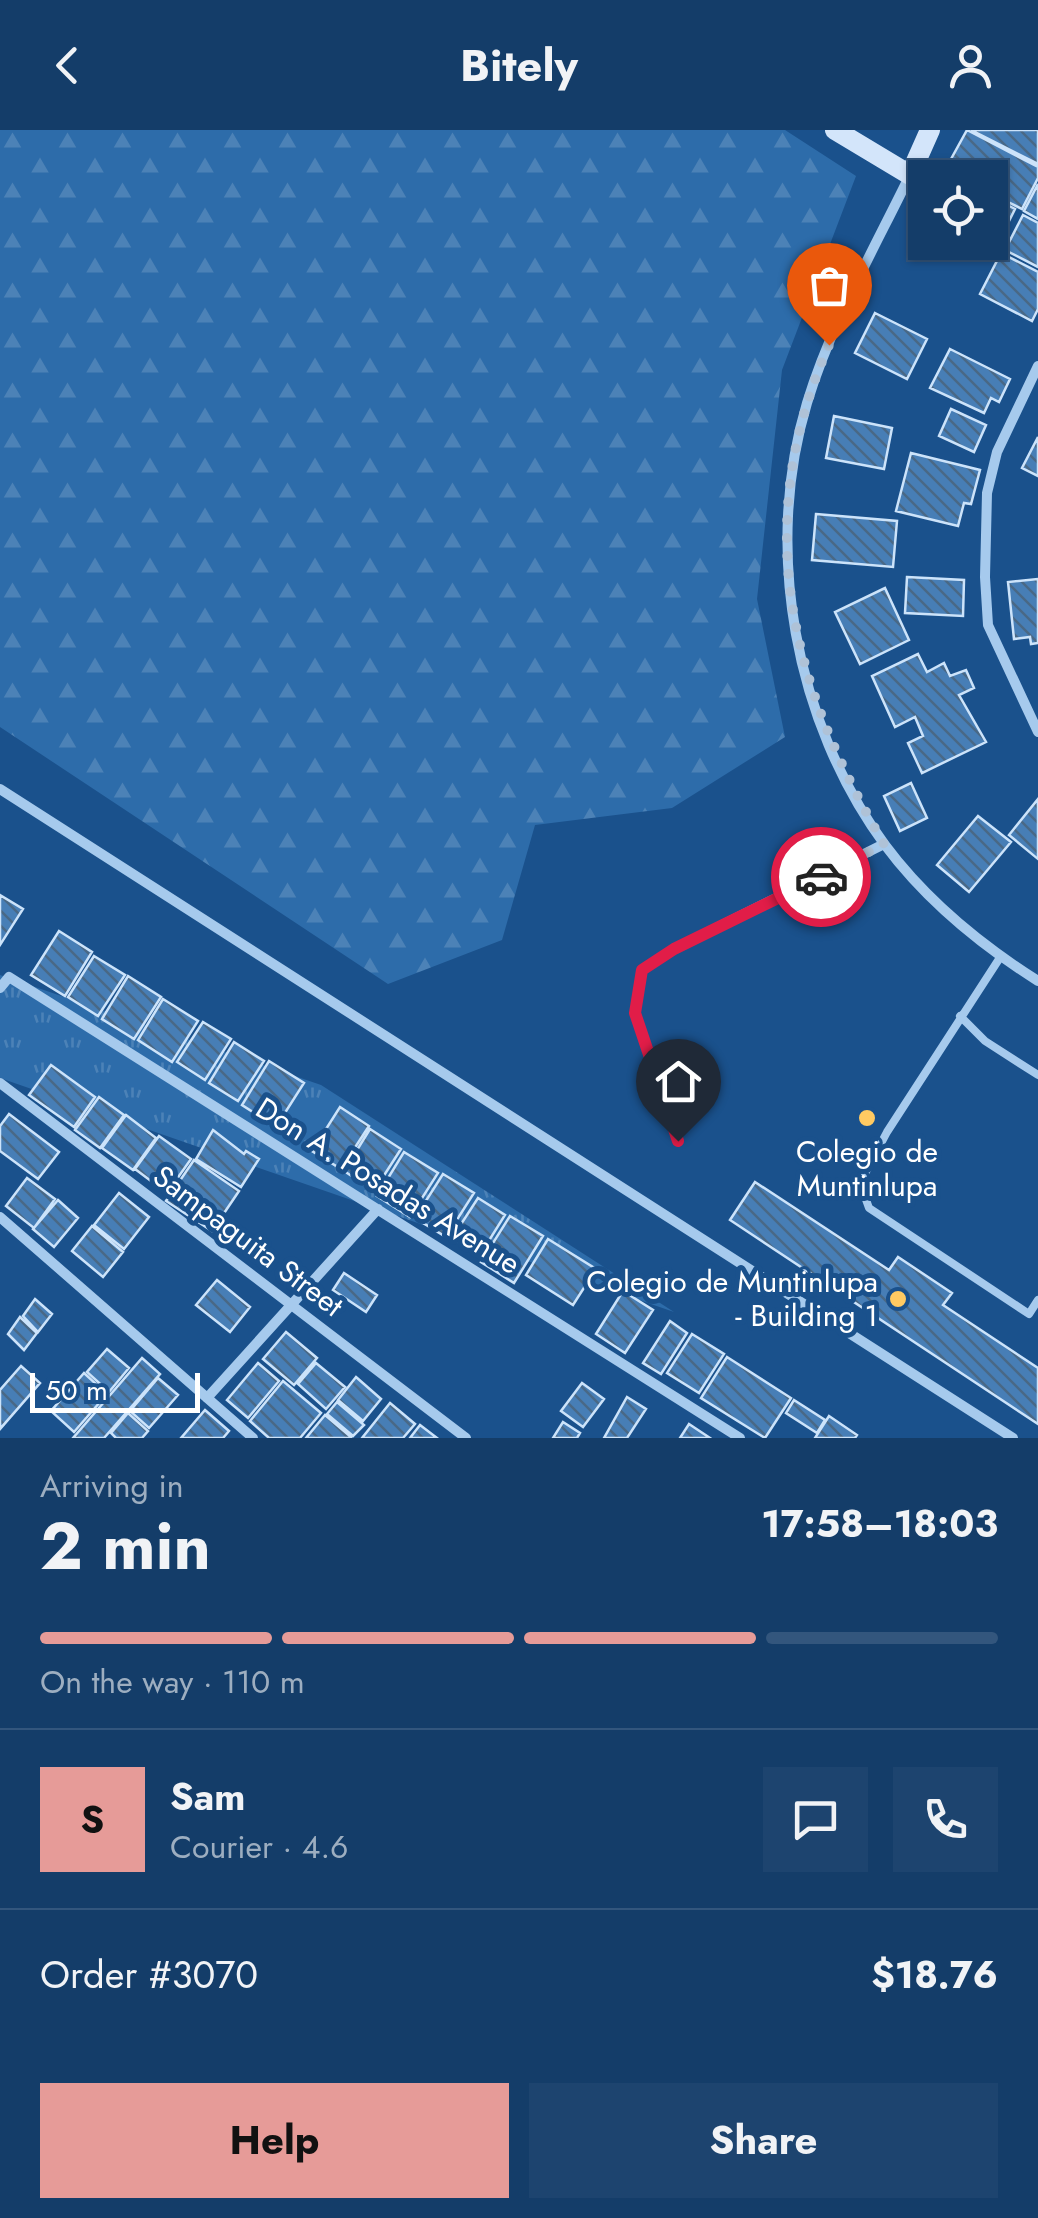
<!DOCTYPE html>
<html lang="en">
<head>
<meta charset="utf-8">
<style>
	body { margin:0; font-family:Jost,sans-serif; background:#1d446f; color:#f1f3f6; height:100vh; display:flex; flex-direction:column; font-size:38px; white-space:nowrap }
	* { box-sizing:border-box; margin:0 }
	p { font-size:32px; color:#9daec0 }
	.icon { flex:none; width:55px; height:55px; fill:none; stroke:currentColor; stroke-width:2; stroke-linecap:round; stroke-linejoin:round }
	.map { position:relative; height:1308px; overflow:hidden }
	.details { display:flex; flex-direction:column; background:#143d69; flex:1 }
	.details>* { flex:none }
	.fabs { position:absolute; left:908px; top:30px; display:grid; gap:20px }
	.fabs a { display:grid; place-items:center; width:100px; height:100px; border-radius:0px; background:#143d69; box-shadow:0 2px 8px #0004,0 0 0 2px #33567d; font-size:50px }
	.scale { position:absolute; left:30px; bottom:25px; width:170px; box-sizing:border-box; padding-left:10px; border:5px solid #fff; border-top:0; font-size:28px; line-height:35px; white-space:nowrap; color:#fff; -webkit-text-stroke:8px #1a518c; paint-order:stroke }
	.pin { position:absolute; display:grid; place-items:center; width:85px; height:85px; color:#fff; margin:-102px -42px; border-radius:50% 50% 50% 0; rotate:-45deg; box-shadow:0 0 10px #0007 }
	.pin .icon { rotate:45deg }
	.courier { position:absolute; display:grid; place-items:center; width:100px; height:100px; margin:-50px; border:8px solid #e11d48; border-radius:50%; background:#fff; color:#222; box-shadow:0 2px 12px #0007 }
	.head em { font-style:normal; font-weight:700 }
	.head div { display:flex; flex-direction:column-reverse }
	.head { display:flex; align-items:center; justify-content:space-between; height:170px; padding:0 40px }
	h1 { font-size:65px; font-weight:700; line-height:75px }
	.bar { display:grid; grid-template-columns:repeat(4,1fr); gap:15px 10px; align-content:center; height:120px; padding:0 40px }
	.bar i { height:12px; border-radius:8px; background:#33567d }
	.bar .current { background:#e69b98 }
	.bar p { grid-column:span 4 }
	.line { display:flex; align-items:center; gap:25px; padding:0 40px; border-top:2px solid #33567d }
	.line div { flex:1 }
	.round { display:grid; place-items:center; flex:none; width:105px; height:105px; border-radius:0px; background:#1d446f }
	.action { display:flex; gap:20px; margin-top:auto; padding:20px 40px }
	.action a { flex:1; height:115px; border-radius:0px; background:#e69b98; color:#111; font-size:40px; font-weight:700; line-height:115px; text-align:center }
	.action a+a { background:#1d446f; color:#f1f3f6 }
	header { display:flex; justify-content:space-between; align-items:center; height:130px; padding:0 40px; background:#143d69; font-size:45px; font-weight:700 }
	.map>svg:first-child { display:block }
	.grass { fill:url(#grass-tufts) }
	.forest { fill:url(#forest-firs) }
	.building { fill:url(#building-back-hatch); stroke:#cce3fa; stroke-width:2.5 }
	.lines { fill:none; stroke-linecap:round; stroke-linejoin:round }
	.lane { stroke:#a6caed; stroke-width:8 }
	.street { stroke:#a6caed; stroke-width:10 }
	.secondary { stroke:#d3e5fa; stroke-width:20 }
	.done { stroke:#afc2d7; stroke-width:10; stroke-dasharray:0 18 }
	.route { stroke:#e11d48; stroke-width:12 }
	.poi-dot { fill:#ffca62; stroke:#1a518c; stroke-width:4 }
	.labels { text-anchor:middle; stroke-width:10; stroke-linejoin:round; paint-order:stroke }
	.poi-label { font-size:30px; fill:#fff; stroke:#1a518c }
	.street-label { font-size:30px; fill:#fff; stroke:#1a518c }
</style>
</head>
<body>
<header><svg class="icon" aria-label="back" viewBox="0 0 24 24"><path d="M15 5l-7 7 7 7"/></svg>Bitely<svg class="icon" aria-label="person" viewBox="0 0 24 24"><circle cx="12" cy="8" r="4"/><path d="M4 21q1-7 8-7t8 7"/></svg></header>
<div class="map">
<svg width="1038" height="1308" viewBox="0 0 1038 1308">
	<defs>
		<pattern id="grass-tufts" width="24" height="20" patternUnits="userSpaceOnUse" patternTransform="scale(2.5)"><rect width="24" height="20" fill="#2d6caa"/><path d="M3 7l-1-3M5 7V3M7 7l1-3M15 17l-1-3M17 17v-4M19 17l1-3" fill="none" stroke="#4c82b7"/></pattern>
		<pattern id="forest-firs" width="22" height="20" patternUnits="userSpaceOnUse" patternTransform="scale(2.5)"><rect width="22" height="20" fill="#2d6caa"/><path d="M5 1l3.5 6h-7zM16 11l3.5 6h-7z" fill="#4c82b7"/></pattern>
		<pattern id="building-back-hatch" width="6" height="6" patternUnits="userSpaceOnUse" patternTransform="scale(2.5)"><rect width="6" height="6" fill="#477eb6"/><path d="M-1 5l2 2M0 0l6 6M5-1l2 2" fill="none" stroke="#496886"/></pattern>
	</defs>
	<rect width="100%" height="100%" fill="#1a518c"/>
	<path class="grass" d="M 0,845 L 321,955 L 674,1182 L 0,948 Z"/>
	<path class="forest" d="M 0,0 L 785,0 L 856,46 L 782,240 L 757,469 L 785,607 L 672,678 L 535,695 L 502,810 L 388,854 L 0,597 Z"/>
	<path class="building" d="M 967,0 L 1038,37 L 1038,48 L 1022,79 L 990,63 L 990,48 L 960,48 L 945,40 Z
		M 971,0 L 1038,0 L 1038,34 Z
		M 1038,54 L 1038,89 L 1024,81 Z
		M 990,66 L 1015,79 L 996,117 L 987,112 Z
		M 1023,85 L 1038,93 L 1038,137 L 1005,120 Z
		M 1001,123 L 1038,142 L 1038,179 L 1032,191 L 980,164 Z
		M 875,183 L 927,209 L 907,249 L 855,223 Z
		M 950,219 L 1010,249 L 999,272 L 991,268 L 984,283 L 930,258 Z
		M 951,279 L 986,295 L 974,322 L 939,306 Z
		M 834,286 L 892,298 L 884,339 L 826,328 Z
		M 1038,307 L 1038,346 L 1022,338 Z
		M 911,323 L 980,340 L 971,374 L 964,373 L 958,396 L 896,381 Z
		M 816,384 L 897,391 L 893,437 L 812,430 Z
		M 907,447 L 964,450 L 963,486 L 905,483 Z
		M 1038,449 L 1038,513 L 1031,514 L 1030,507 L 1014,509 L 1008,452 Z
		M 885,458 L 909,510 L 860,534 L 835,482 Z
		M 918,524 L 927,542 L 944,533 L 950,546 L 966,540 L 974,558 L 959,565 L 986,612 L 922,643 L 908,613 L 923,606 L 915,587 L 895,597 L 872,546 Z
		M 911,653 L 927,688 L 900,701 L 884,666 Z
		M 1038,669 L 1038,729 L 1009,705 Z
		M 978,686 L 1011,712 L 969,762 L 937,735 Z
		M 0,765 L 23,779 L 0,815 Z
		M 59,801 L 92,822 L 65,866 L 31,845 Z
		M 94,826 L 125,845 L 98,886 L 68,867 Z
		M 128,846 L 161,867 L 134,909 L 102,889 Z
		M 163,869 L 198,891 L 172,932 L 138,910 Z
		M 203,892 L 231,909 L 205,950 L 177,932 Z
		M 234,912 L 264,931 L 238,971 L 209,953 Z
		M 269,931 L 304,953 L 276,997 L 242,975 Z
		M 51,935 L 95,967 L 74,997 L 29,965 Z
		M 99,967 L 124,985 L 100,1018 L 75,1000 Z
		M 340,977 L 369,996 L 341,1039 L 312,1021 Z
		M 9,984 L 59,1022 L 38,1049 L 0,1021 L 0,996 Z
		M 126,985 L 156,1008 L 133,1040 L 102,1018 Z
		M 370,999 L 401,1019 L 374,1061 L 344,1041 Z
		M 213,1000 L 244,1024 L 246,1021 L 259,1029 L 241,1057 L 196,1029 Z
		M 159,1006 L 191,1029 L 167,1063 L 135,1039 Z
		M 404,1022 L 438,1043 L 410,1087 L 377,1066 Z
		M 194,1030 L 239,1061 L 212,1101 L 166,1071 Z
		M 443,1044 L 474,1063 L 446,1107 L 415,1088 Z
		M 27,1048 L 55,1069 L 34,1098 L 6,1076 Z
		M 755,1052 L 889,1140 L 898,1127 L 952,1163 L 943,1175 L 1038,1238 L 1038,1294 L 730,1090 Z
		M 119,1063 L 149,1087 L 124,1119 L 94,1095 Z
		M 478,1068 L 505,1085 L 480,1125 L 452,1108 Z
		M 58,1070 L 78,1088 L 54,1117 L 33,1099 Z
		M 510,1086 L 543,1106 L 514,1153 L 481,1132 Z
		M 92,1096 L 123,1122 L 103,1147 L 72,1121 Z
		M 548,1109 L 596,1139 L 573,1175 L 526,1145 Z
		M 344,1143 L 377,1165 L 366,1182 L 333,1160 Z
		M 217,1150 L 250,1177 L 230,1202 L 196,1175 Z
		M 623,1161 L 653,1180 L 625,1223 L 596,1204 Z
		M 35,1169 L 52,1184 L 38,1202 L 23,1186 Z
		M 20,1187 L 37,1203 L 24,1220 L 8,1204 Z
		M 670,1191 L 687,1203 L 661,1244 L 643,1233 Z
		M 286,1202 L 317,1228 L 294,1255 L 263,1229 Z
		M 692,1204 L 724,1224 L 699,1263 L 667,1243 Z
		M 107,1219 L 129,1238 L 109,1262 L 87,1242 Z
		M 727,1227 L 791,1268 L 765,1308 L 701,1268 Z
		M 142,1228 L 160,1244 L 104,1308 L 73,1308 Z
		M 258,1233 L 279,1251 L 248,1288 L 227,1270 Z
		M 316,1233 L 345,1257 L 326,1279 L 298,1254 Z
		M 21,1236 L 40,1253 L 0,1299 L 0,1260 Z
		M 84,1243 L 107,1264 L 74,1302 L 51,1281 Z
		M 356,1247 L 381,1269 L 363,1291 L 338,1270 Z
		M 158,1248 L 178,1265 L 149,1298 L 130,1281 Z
		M 283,1251 L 321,1283 L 300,1308 L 269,1308 L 250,1291 Z
		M 582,1253 L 604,1269 L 583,1297 L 561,1281 Z
		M 627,1267 L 646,1279 L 627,1308 L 604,1308 Z
		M 794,1270 L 825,1290 L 817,1303 L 786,1283 Z
		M 337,1272 L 364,1295 L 353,1306 L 327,1284 Z
		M 390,1273 L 415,1294 L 403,1308 L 362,1308 Z
		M 205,1280 L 229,1301 L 223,1308 L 181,1308 Z
		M 128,1283 L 148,1301 L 142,1308 L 116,1308 L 111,1303 Z
		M 325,1285 L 351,1307 L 351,1308 L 306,1308 Z
		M 829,1286 L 857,1305 L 855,1308 L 815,1308 Z
		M 563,1292 L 580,1303 L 577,1308 L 553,1308 Z
		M 689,1294 L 710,1308 L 680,1308 Z
		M 420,1295 L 437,1308 L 410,1308 Z"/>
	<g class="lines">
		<path class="lane" d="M 1001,826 L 887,1002 L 860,1053 L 869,1078 L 1029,1184 L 1038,1170
			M 960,886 L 985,911 L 1038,945"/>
		<path class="street" d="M 910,45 C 874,119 831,194 807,273 C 763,419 795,593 885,715 C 926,770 981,815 1038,851
			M 1038,236 L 997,322 L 987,363 L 985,447 L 988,495 L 1038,602
			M 0,659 L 1013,1308
			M 0,858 L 9,847 L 740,1308
			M 0,953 L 466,1308
			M 678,1011 L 635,883 L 642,840 L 674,819 L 884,714
			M 0,1087 L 253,1308
			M 207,1268 L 378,1079"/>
		<path class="secondary" d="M 835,0 L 910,45 L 930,0"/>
	</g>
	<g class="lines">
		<path class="done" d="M 821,747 L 884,714 C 790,553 750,394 829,215"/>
		<path class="route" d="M 678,1011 L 635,883 L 642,840 L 674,819 L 821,747"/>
	</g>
	<g class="poi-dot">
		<circle cx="867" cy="988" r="10"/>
		<circle cx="898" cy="1169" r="10"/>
	</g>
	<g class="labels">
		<g class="poi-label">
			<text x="867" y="1032">Colegio de<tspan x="867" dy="34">Muntinlupa</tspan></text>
			<text x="878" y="1162" text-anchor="end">Colegio de Muntinlupa<tspan x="878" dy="34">- Building 1</tspan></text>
		</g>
		<g class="street-label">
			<text transform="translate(388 1056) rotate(32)" y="10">Don A. Posadas Avenue</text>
			<text transform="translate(248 1111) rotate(37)" y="10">Sampaguita Street</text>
		</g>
	</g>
</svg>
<div class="fabs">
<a><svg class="icon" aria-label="locate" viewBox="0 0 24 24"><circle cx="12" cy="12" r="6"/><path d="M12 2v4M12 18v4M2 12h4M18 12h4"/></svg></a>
</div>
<div class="scale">50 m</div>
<div class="pin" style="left:829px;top:215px;background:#ea580c"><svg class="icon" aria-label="bag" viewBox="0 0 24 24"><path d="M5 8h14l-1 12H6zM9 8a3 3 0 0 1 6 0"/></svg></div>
<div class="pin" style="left:678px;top:1011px;background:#1f2937"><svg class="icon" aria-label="home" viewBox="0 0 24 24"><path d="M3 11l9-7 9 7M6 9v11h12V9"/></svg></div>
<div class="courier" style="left:821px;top:747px"><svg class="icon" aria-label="car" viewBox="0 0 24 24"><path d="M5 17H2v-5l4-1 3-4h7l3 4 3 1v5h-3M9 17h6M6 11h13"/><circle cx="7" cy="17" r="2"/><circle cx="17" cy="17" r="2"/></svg></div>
</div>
<section class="details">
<div class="head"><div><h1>2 min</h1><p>Arriving in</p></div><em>17:58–18:03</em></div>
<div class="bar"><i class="current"></i><i class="current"></i><i class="current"></i><i></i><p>On the way · 110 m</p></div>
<div class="line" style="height:180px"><b class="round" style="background:#e69b98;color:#111">S</b><div><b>Sam</b><p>Courier · 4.6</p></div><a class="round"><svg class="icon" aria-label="chat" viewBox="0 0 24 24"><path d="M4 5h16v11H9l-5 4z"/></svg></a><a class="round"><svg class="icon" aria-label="phone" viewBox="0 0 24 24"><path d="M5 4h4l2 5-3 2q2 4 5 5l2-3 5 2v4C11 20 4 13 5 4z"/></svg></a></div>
<div class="line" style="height:130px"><div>Order #3070</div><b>$18.76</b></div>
<div class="action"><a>Help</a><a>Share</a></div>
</section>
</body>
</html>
